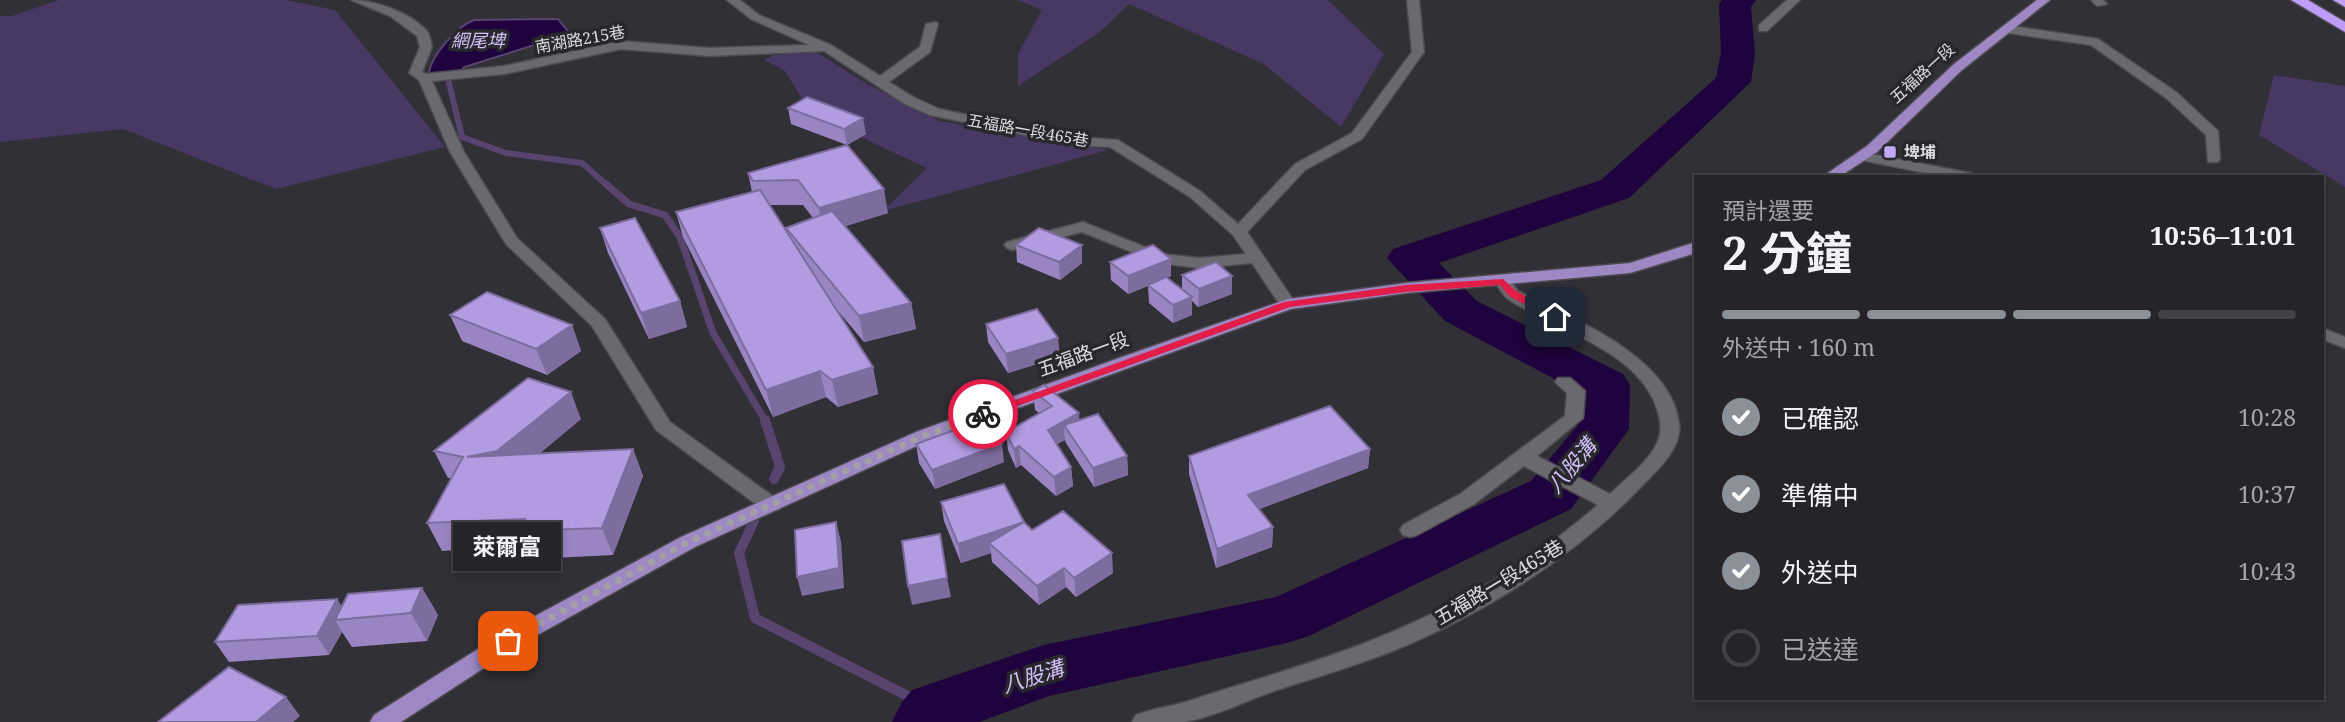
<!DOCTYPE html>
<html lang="zh-TW">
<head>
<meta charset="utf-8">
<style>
	body { margin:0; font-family:"Noto Serif","Noto Sans TC",serif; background:#2e2c31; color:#f1f3f6; height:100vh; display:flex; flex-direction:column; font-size:26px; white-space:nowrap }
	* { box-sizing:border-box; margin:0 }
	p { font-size:23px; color:#a4a4a8 }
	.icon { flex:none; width:38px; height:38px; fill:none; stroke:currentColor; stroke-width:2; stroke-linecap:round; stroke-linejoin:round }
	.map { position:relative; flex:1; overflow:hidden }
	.details { position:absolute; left:1694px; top:175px; width:630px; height:525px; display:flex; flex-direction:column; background:#262429; border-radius:0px; box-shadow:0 4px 10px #0003,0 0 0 2px #424146 }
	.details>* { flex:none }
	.pin { position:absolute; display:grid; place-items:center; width:60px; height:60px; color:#fff; margin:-30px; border-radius:14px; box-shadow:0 4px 10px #0006 }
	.courier { position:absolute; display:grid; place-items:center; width:70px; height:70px; margin:-35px; border:5px solid #e11d48; border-radius:50%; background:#fff; color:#222; box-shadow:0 2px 9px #0007 }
	.bubble { position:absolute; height:49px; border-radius:0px; background:#262429; box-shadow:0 4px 10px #0003,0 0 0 2px #424146; font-size:23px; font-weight:700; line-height:49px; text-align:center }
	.head em { font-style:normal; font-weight:700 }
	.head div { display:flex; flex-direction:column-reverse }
	.head { display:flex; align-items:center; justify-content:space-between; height:119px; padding:0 28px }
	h1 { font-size:46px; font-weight:700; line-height:52px }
	.bar { display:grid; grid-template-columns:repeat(4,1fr); gap:10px 7px; align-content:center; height:84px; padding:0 28px }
	.bar i { height:9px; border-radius:5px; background:#424146 }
	.bar .on { background:#8c9099 }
	.bar p { grid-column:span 4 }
	ol { padding:0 28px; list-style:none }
	li { display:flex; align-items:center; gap:21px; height:77px }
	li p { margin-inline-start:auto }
	li .icon { padding:7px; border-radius:50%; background:#8c9099; color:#fff; stroke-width:4 }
	li:last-child { color:#a4a4a8 }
	li i { width:38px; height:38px; border:4px solid #424146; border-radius:50% }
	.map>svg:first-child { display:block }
	.green { fill:#483864 }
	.water { fill:#1f033e; stroke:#58446f; stroke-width:2 }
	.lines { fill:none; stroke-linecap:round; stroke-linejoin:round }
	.stream-far2 { stroke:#58446f; stroke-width:6 }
	.stream-far1 { stroke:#58446f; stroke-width:7 }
	.stream { stroke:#58446f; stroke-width:10 }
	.river { fill:#1f033e; fill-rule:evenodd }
	.minor-casing { stroke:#4d4b50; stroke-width:3 }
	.major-casing { stroke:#4d4b50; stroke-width:3 }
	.highway-casing { stroke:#4d4b50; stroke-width:3 }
	.minor { fill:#6b6970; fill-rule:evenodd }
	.major { fill:#9d88c4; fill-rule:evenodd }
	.highway { fill:#be9cfc; fill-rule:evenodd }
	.wall { fill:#9a85c2; fill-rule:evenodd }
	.shaded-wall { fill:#7d6c9e }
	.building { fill:#b39be2; stroke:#7d6c9e; stroke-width:2 }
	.route { fill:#e11d48 }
	.done { stroke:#a2a0a5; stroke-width:7; stroke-dasharray:0 12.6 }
	.poi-dot { fill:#c1a8f3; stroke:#28272c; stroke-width:2.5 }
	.labels { text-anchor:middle; stroke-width:7; stroke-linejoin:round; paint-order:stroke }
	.far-street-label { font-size:16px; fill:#dedce0; stroke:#28272c }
	.far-poi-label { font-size:16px; font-weight:bold; fill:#dedce0; stroke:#28272c; text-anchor:start }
	.far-water-label { font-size:18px; font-style:italic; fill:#d3c1f9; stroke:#28272c }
	.street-label { font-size:19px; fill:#dedce0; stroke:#28272c }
	.water-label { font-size:21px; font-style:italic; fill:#d3c1f9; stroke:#28272c }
</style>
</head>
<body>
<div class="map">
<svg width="2345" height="722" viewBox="0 0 2345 722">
	<rect width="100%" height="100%" fill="#323037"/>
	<path class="green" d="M 59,0 L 286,0 L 335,10 L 445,147 L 276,189 L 123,129 L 0,142 L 0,16 L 12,16 Z
		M 1017,0 L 1328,0 L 1384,54 L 1341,127 L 1264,64 L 1129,4 L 1100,32 L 1018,86 L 1018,54 L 1042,10 Z
		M 816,52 L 869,85 L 940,121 L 1108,150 L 883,211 L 927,168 L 811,114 L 785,71 L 764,60 L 774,55 Z
		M 2274,75 L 2345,86 L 2345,187 L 2259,135 Z"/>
	<path class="water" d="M 558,19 L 570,34 L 464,67 L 460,74 L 429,74 C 430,57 457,26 474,20 Z"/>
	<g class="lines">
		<path class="stream-far2" d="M 449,83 L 462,137 L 506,153 L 582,163 L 608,186"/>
		<path class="stream-far1" d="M 606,184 L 629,204 L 665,215 L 680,237 L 713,333 L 766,422"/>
		<path class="stream" d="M 765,420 L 780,467 L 774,479
			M 754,521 L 739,553 L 755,618 L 935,710"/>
		<path class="river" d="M 1722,0 L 1756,0 L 1751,7 L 1755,53 L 1751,82 L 1629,198 L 1439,263 L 1477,301 L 1623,374 L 1630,385 L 1629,429 L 1571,509 L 1309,636 L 1287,643 L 1049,696 L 979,722 L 892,722 L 902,702 L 912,690 L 1044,645 L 1276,597 L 1531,481 L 1577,426 L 1579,392 L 1445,321 L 1387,258 L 1393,249 L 1601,180 L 1716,78 L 1721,53 L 1719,4 Z"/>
		<g class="minor-casing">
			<path id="minor" d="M 351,0 C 375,0 411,13 427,31 C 430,35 431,42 432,47 L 422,72 L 426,74 L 504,66 L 621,41 L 709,48 L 809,45 L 751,19 L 727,0 L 740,0 L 759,15 L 831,45 L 880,76 L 920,47 L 926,24 L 936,22 L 938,24 L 930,52 L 889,82 L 915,98 L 939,109 L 1074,137 L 1118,140 L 1200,191 L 1238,224 L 1295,164 L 1352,133 L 1412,52 L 1407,0 L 1419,0 L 1424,52 L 1362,139 L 1305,170 L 1247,232 L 1296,304 L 1288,309 L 1282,308 L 1252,263 L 1199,268 L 1159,263 L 1082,232 L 1012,250 L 1007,248 L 1004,245 L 1007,242 L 1083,222 L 1162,254 L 1199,258 L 1246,254 L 1233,235 L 1190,197 L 1110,147 L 1074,145 L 930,115 L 905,104 L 824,51 L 709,56 L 621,49 L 504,74 L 432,81 L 464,152 L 517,238 L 605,319 L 670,422 L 778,500 L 781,505 L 778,510 L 764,510 L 656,430 L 592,326 L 506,244 L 450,152 L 419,80 L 409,73 L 420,47 L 417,36 L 390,16 Z
				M 1787,0 L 1800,0 L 1767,31 L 1759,31 L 1759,25 Z
				M 2091,0 L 2103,0 L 2107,4 L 2097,6 Z
				M 2006,25 L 2098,39 L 2176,92 L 2218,131 L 2220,159 L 2218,162 L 2208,162 L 2206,135 L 2166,98 L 2091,45 L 2002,32 L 2000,29 Z
				M 1861,152 L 1970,173 L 1977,177 L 1946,177 L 1856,159 L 1854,156 Z
				M 1503,277 L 1509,279 L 1518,291 C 1570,317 1671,356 1679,423 C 1683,449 1655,472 1639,489 C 1571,559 1482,615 1390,652 C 1354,666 1317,677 1280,689 C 1249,699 1217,716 1185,722 C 1169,722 1149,722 1132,722 L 1136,715 C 1154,708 1174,706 1192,700 C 1253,680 1316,663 1375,639 C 1455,607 1532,562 1598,505 L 1524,466 L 1474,504 L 1417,535 L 1410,537 L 1403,535 L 1400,530 L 1403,525 L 1460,494 L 1565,416 L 1567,393 L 1555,382 L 1558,378 L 1570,378 L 1585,391 L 1583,418 L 1537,456 L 1610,494 C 1625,479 1648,463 1657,443 C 1662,432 1661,423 1658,412 C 1641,350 1555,331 1508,299 C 1503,295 1499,288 1495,282 Z
				M 2322,328 L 2345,337 L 2345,348 L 2322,339 Z"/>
		</g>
		<g class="major-casing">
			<path id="major" d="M 2037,0 L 2050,0 L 1962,70 L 1877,152 L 1839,177 L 1822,177 L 1867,146 L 1954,64 Z
				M 1696,242 L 1696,253 L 1630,273 L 1406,293 L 1291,309 L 930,440 L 695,547 L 516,647 L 401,722 L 370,722 L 374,715 L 500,635 L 681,537 L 916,432 L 1119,358 L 1288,299 L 1406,283 L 1630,263 Z"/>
		</g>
		<g class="highway-casing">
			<path id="highway" d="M 2291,0 L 2308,0 L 2345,22 L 2345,32 Z
				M 2333,0 L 2345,0 L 2345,7 Z"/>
		</g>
		<use href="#minor" class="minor"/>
		<use href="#major" class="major"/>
		<use href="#highway" class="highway"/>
	</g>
	<path class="wall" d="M 788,108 L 866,134 L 847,145 L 791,124 Z
		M 847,145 L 888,213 L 845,226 L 911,303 L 916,329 L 864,342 L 833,305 L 873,367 L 878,394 L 838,407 L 826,397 L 773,417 L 683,237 L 676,212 L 752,192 L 748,173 ZM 770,205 L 803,205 L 813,218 L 786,228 L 786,231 Z
		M 600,228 L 680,301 L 687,327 L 649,339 L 608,253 Z
		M 1016,245 L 1082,263 L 1060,280 L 1017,262 Z
		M 1110,262 L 1171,276 L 1167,278 L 1182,289 L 1182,275 L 1232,294 L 1198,307 L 1192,301 L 1192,315 L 1173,323 L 1149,303 L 1148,286 L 1128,294 L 1111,280 Z
		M 450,315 L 572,325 L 581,351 L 547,375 L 462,341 Z
		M 986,324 L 1060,357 L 1008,373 L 988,342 Z
		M 1033,391 L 1079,420 L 1127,456 L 1128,475 L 1094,487 L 1066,443 L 1065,440 L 1057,444 L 1071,467 L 1073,486 L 1056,496 L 1021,465 L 1016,468 L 1008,450 L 1006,432 L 1039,413 L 1035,410 Z
		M 957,418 L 1004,462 L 935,489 L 919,463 L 916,444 L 959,428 Z
		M 581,419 L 540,453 L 633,449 L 643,476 L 613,555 L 532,559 L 526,546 L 442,551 L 427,523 L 451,478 L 448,478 L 434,451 Z
		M 1370,449 L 1368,468 L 1259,509 L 1273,527 L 1272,547 L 1216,568 L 1189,474 L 1189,456 Z
		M 941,502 L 1024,522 L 1032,530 L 1113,573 L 1076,597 L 1066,587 L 1039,605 L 992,562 L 991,553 L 961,563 L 944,521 Z
		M 422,588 L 438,615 L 427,641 L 352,647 L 342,632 L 329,655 L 229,662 L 215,642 L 337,599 L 342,607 Z"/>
	<path class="shaded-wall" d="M 863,118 L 866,134 L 847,145 L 844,129 Z
		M 884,189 L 888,213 L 824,233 L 819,208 Z
		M 1082,245 L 1082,263 L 1060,280 L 1059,262 Z
		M 1171,259 L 1171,276 L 1128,294 L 1128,276 Z
		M 1232,276 L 1232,294 L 1198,307 L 1199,289 Z
		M 1192,297 L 1192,315 L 1173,323 L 1173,305 Z
		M 680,301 L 687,327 L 649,339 L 641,313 Z
		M 911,303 L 916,329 L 864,342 L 859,316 Z
		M 572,325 L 581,351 L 547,375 L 536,349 Z
		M 1058,338 L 1060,357 L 1008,373 L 1006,354 Z
		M 873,367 L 878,394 L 838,407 L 832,380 Z
		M 820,371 L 826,397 L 773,417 L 766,390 Z
		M 571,392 L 581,419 L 509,479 L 467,457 Z
		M 1079,413 L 1080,432 L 1064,425 L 1065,440 L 1050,448 L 1048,430 Z
		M 1002,444 L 1004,462 L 935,489 L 932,470 Z
		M 1019,446 L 1021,465 L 1016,468 L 1014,449 Z
		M 633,449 L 643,476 L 613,555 L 602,528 Z
		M 1370,449 L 1368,468 L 1247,514 L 1248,495 Z
		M 1127,456 L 1128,475 L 1094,487 L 1093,468 Z
		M 1071,467 L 1073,486 L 1056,496 L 1054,477 Z
		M 836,522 L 841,541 L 844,588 L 802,596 L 797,577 Z
		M 1024,522 L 989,543 L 991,553 L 961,563 L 958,544 Z
		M 1273,527 L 1272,547 L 1216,568 L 1217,549 Z
		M 1112,553 L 1113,573 L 1076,597 L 1074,578 Z
		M 1064,568 L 1066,587 L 1039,605 L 1037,586 Z
		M 947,578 L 951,597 L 912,605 L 908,586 Z
		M 422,588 L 438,615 L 427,641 L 411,613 Z
		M 337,599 L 349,619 L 335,620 L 342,632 L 329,655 L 317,636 Z
		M 286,697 L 300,716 L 293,722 L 256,722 Z"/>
	<path class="building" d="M 807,97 L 863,118 L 844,129 L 788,108 Z
		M 847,145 L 884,189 L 819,208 L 798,180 L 753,181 L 748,173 Z
		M 760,190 L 873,367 L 832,380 L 820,371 L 766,390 L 676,212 Z
		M 832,211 L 911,303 L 859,316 L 786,228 Z
		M 635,218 L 680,301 L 641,313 L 600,228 Z
		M 1039,228 L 1082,245 L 1059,262 L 1016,245 Z
		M 1153,245 L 1171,259 L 1128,276 L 1110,262 Z
		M 1216,262 L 1232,276 L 1199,289 L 1182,275 Z
		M 1166,277 L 1192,297 L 1173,305 L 1148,285 Z
		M 487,292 L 572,325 L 536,349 L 450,315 Z
		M 1037,309 L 1058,338 L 1006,354 L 986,324 Z
		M 528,378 L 571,392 L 497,451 L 467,457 L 633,449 L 602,528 L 519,531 L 525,519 L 427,523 L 463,457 L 434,451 Z
		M 1044,385 L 1079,413 L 1048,430 L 1071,467 L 1054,477 L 1019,446 L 1014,449 L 1006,432 L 1052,406 L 1033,391 Z
		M 1330,406 L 1370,449 L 1248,495 L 1273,527 L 1217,549 L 1189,456 Z
		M 979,410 L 1002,444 L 932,470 L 916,444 L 963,427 L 957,418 Z
		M 1098,414 L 1127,456 L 1093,468 L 1064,425 Z
		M 1004,484 L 1024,522 L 958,544 L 941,502 Z
		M 1063,511 L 1112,553 L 1074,578 L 1064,568 L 1037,586 L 989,543 L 1024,522 L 1032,530 Z
		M 836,522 L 839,568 L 797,577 L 795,530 Z
		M 940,534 L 947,578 L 908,586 L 902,541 Z
		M 422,588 L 411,613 L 335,620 L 348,594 Z
		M 337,599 L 317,636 L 215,642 L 238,605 Z
		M 229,667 L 286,697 L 256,722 L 158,722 Z"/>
	<path class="route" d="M 1503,279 L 1516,291 L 1559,315 L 1559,319 L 1551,319 L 1509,296 L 1500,285 L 1406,292 L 1290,307 L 987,417 L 983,418 L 977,414 L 1284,302 L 1406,285 Z"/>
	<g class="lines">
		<path class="done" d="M 508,641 L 688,542 L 923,436 L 983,414"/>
	</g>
	<rect class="poi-dot" x="1883" y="145" width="14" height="14" rx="3.5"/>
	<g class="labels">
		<g class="far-street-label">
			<text transform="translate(580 39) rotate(-10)" y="6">南湖路215巷</text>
			<text transform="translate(1922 73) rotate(-42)" y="6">五福路一段</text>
			<text transform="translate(1028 130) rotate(10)" y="6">五福路一段465巷</text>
		</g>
		<g class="far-poi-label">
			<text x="1904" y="158">埤埔</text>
		</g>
		<g class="far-water-label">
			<text x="478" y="47">網尾埤</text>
		</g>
		<g class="street-label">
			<text transform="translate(1083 354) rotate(-20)" y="7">五福路一段</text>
			<text transform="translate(1499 582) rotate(-31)" y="7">五福路一段465巷</text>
		</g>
		<g class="water-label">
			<text transform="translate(1572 466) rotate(-50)" y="7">八股溝</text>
			<text transform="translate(1033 677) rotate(-17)" y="7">八股溝</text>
		</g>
	</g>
</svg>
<div class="pin" style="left:508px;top:641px;background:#ea580c"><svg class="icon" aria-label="bag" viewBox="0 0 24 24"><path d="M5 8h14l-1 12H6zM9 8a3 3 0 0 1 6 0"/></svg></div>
<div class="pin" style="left:1555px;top:317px;background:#1f2937"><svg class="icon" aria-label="home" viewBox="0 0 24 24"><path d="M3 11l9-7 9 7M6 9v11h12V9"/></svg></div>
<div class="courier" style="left:983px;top:414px"><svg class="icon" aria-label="bike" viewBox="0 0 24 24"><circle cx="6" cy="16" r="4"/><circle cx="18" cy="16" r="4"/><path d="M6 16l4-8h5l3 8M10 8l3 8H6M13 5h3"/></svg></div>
<div class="bubble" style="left:453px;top:522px;width:108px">萊爾富</div>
<section class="details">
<div class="head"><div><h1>2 分鐘</h1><p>預計還要</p></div><em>10:56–11:01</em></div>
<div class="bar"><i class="on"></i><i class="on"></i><i class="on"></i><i></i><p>外送中 · 160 m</p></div>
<ol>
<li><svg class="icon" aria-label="check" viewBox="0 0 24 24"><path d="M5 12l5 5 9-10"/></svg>已確認<p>10:28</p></li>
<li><svg class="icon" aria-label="check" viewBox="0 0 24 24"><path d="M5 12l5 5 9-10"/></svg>準備中<p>10:37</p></li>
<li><svg class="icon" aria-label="check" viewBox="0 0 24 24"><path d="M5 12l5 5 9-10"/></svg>外送中<p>10:43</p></li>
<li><i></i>已送達</li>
</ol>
</section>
</div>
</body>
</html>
